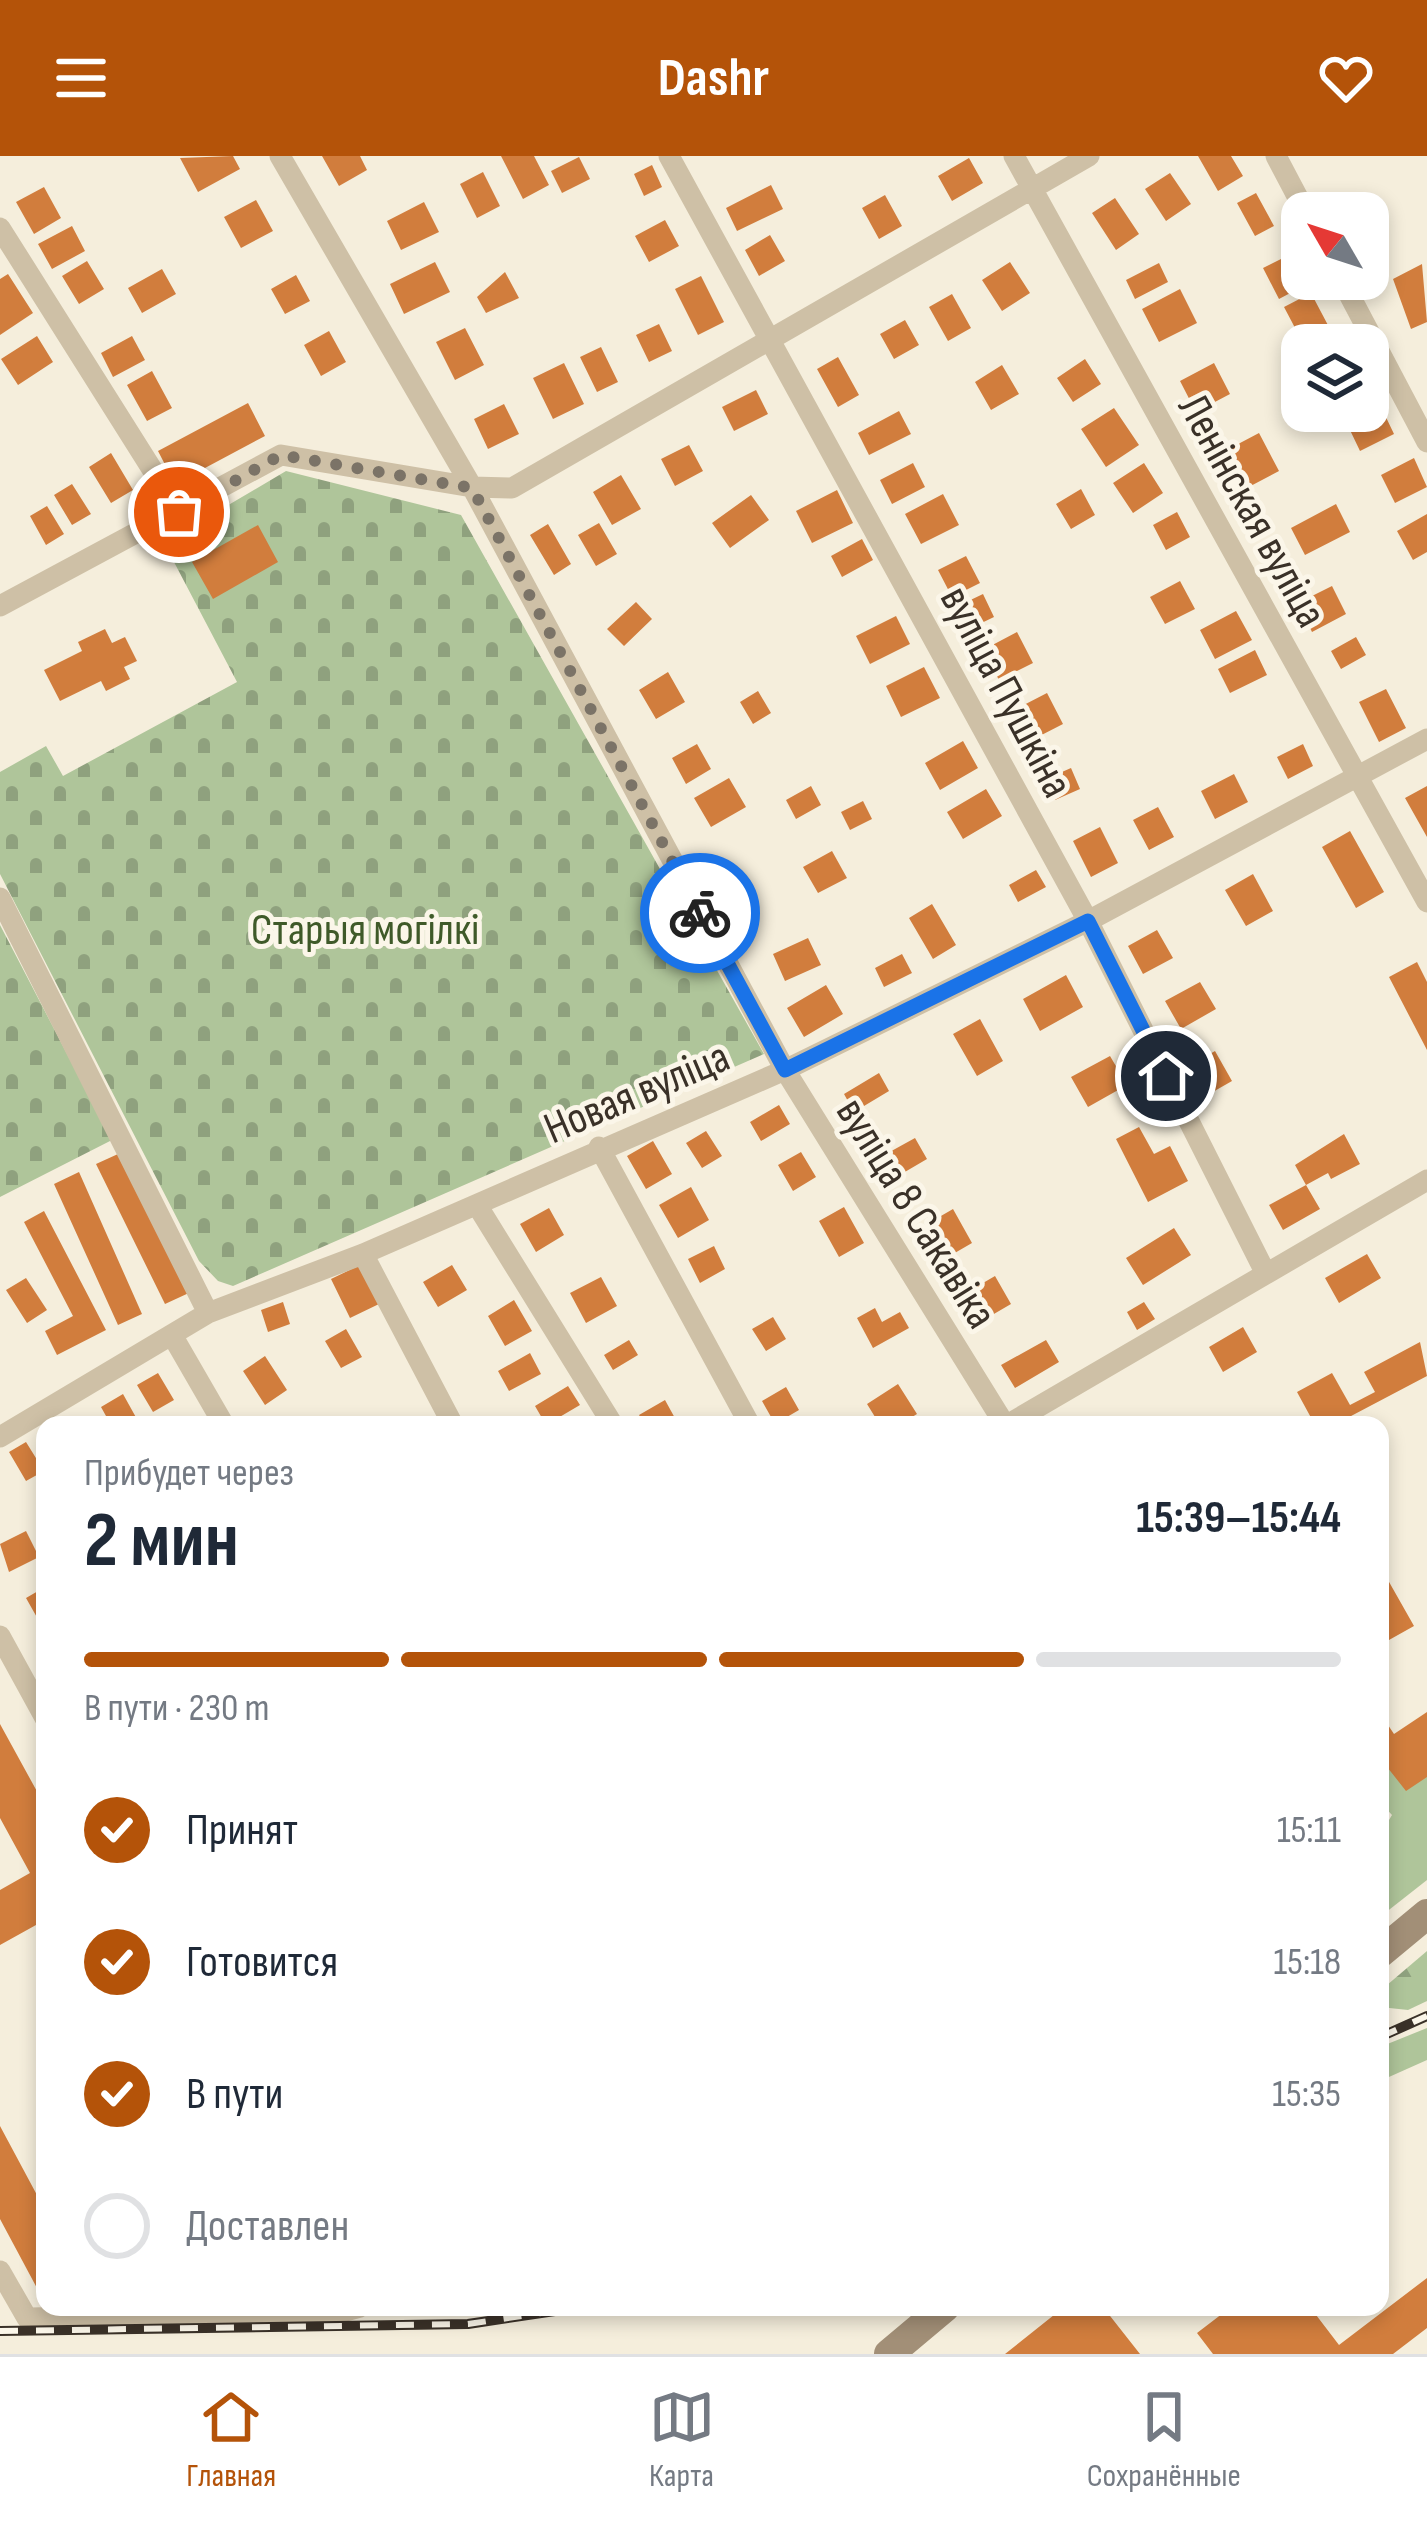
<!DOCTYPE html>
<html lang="ru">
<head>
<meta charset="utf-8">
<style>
	body { margin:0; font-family:"Sofia Sans Condensed",sans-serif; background:#f2f2f3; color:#1f2937; height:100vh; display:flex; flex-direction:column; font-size:45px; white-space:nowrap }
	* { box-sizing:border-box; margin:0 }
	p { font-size:39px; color:#747a83 }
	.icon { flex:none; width:66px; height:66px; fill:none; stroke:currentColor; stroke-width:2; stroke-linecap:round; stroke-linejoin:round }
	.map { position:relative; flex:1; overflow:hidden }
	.side { position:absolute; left:36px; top:1260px; width:1353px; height:900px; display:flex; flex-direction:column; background:#fff; border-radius:24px; box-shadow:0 6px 18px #0003 }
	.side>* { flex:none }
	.needle { width:78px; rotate:309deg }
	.buttons { position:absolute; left:1281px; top:36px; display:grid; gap:24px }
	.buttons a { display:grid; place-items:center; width:108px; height:108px; border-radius:24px; background:#fff; box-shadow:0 6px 18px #0003; font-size:60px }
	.pin { position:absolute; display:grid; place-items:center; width:102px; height:102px; color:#fff; margin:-51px; border:6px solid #fff; border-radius:50%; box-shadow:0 3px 12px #0007 }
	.courier { position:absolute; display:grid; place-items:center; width:120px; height:120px; margin:-60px; border:9px solid #1a73e8; border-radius:50%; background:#fff; color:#222; box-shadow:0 3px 15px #0007 }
	.summary em { font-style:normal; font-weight:700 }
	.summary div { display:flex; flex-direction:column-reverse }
	.summary { display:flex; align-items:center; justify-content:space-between; height:204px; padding:0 48px }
	h1 { font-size:78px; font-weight:700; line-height:90px }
	.bar { display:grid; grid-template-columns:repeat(4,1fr); gap:18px 12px; align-content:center; height:144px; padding:0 48px }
	.bar i { height:15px; border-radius:9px; background:#e0e1e3 }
	.bar .current { background:#b45309 }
	.bar p { grid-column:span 4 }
	ol { padding:0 48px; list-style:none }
	li { display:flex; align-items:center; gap:36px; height:132px }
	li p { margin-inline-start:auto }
	li .icon { padding:12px; border-radius:50%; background:#b45309; color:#fff; stroke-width:4 }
	li:last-child { color:#747a83 }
	li i { width:66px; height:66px; border:6px solid #e0e1e3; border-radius:50% }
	header { display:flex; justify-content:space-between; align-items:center; height:156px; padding:0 48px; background:#b45309; color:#fff; font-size:54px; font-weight:700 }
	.tab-bar { display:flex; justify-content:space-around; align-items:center; height:168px; border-top:3px solid #e0e1e3; background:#fff; font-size:33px; color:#747a83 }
	.tab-bar a { display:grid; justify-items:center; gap:6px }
	.tab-bar .current { color:#b45309 }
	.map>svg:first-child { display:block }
	.grass { fill:#afc59a }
	.forest { fill:url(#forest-firs) }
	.cemetery { fill:url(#cemetery-stones) }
	.building { fill:#d17d3d }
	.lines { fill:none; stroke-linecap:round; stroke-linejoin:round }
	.street { stroke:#cec0a6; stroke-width:21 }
	.secondary { stroke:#a28f77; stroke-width:30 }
	.rail-casing { stroke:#3a3128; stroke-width:10 }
	.rail { stroke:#fbf6e9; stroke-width:6; stroke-dasharray:18; stroke-linecap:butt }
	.done { stroke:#7b7367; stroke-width:12; stroke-dasharray:0 21.6 }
	.route { stroke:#1a73e8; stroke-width:15 }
	.labels { text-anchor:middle; stroke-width:10; stroke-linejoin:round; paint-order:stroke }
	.street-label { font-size:45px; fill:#3a3128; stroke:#fbf6e9 }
	.park-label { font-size:45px; fill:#3f5a29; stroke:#fbf6e9 }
</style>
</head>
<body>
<header><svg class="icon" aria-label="menu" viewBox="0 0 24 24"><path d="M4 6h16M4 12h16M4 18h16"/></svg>Dashr<svg class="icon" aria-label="heart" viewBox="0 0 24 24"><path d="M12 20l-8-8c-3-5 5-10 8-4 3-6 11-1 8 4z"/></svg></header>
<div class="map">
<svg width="1427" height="2198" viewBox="0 0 1427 2198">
	<defs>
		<pattern id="forest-firs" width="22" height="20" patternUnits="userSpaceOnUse" patternTransform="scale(3)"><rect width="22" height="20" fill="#afc59a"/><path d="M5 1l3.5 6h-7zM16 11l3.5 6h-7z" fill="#8fa17e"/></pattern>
		<pattern id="cemetery-stones" width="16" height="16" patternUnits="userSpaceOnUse" patternTransform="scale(3)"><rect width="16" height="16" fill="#afc59a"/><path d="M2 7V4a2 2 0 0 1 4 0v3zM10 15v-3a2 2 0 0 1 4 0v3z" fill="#8fa17e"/></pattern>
	</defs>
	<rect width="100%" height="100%" fill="#f5eedc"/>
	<path class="grass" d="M 1383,1600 L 1427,1621 L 1427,1724 L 1385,1757 L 1380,1754 L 1380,1679 L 1392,1659 L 1380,1646 Z
		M 1427,1872 L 1427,1904 L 1380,1925 L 1380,1891 Z"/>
	<path class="forest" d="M 1427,1795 L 1427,1845 L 1408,1854 L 1380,1851 L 1380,1835 Z"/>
	<path class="cemetery" d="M 286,315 L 461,359 L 764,898 L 233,1130 L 218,1125 L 199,1105 L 0,718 L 0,616 L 46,590 L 63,620 L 237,526 L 164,387 Z
		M 0,769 L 112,984 L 0,1041 Z"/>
	<path class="building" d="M 233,0 L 240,13 L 198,36 L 180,2 Z
		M 322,0 L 360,0 L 367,14 L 339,30 Z
		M 501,0 L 534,0 L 549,29 L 523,43 Z
		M 1198,0 L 1231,0 L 1243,20 L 1218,35 Z
		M 579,1 L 590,23 L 562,37 L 551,15 Z
		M 969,2 L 983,27 L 952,45 L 938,20 Z
		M 652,9 L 662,31 L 644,40 L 634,18 Z
		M 483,16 L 500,50 L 477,62 L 460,28 Z
		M 1170,17 L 1191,48 L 1166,65 L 1145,33 Z
		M 771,29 L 783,53 L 737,75 L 726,52 Z
		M 44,31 L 61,62 L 34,78 L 16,46 Z
		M 1256,37 L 1274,70 L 1255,80 L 1237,47 Z
		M 885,39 L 902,70 L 879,83 L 862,52 Z
		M 1115,42 L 1139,78 L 1116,94 L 1092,57 Z
		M 256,44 L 273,75 L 241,92 L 224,61 Z
		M 424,46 L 439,76 L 401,94 L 387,65 Z
		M 665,64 L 679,90 L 649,106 L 635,80 Z
		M 72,70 L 85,95 L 52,113 L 38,88 Z
		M 770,79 L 785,105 L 759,120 L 745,94 Z
		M 1295,96 L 1302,123 L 1311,126 L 1279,143 L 1263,112 Z
		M 87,105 L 104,133 L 79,148 L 62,120 Z
		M 435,106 L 450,136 L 404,158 L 390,128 Z
		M 1010,106 L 1030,137 L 1002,155 L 982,124 Z
		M 1159,107 L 1168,126 L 1135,143 L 1126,124 Z
		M 1422,108 L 1427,166 L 1411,173 L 1393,123 Z
		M 162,113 L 176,138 L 142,157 L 128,132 Z
		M 505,116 L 519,142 L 486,157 L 477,141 Z
		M 8,118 L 33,157 L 0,179 L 0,123 Z
		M 296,119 L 310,145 L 285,158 L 271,133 Z
		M 701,120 L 724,166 L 698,179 L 675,133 Z
		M 1180,133 L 1197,167 L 1159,186 L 1142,153 Z
		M 1311,137 L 1330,173 L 1303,187 L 1284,151 Z
		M 952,138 L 971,172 L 948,185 L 929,151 Z
		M 905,164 L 919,189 L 894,203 L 880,178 Z
		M 659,168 L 672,195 L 649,206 L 636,179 Z
		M 465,172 L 484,209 L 455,224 L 436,186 Z
		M 329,175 L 346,206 L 321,220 L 304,189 Z
		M 37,180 L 53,206 L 18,229 L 1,203 Z
		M 132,180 L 145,204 L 113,221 L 101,197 Z
		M 601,191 L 618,226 L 597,236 L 580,201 Z
		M 838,201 L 859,239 L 838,251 L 817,213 Z
		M 1085,203 L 1101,228 L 1073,246 L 1057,222 Z
		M 564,207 L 584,248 L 553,263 L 533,222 Z
		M 1214,207 L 1230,238 L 1196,256 L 1180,225 Z
		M 1002,209 L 1019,238 L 991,254 L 975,226 Z
		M 152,215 L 172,252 L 147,265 L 127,229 Z
		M 756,234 L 768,258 L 734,275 L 722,251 Z
		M 248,247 L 265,280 L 175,328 L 158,295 Z
		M 504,248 L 519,278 L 488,293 L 474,263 Z
		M 1114,252 L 1139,289 L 1106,311 L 1081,273 Z
		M 899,255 L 911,278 L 869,299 L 858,277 Z
		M 1383,255 L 1394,278 L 1360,295 L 1349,272 Z
		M 1259,277 L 1279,315 L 1243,334 L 1223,296 Z
		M 689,289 L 703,315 L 675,330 L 661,303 Z
		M 111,297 L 133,334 L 111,347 L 89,311 Z
		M 1414,302 L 1427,331 L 1395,347 L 1381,319 Z
		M 913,307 L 925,331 L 892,348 L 880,324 Z
		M 1144,307 L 1163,337 L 1133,357 L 1113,327 Z
		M 621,319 L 641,353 L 612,369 L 593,336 Z
		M 72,328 L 91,358 L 72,369 L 54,339 Z
		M 1081,333 L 1095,359 L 1071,373 L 1056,348 Z
		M 837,334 L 853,367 L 812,387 L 796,355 Z
		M 943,338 L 959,369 L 921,388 L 905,358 Z
		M 751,339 L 769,364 L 730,392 L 712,367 Z
		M 1336,348 L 1350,376 L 1305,399 L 1291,372 Z
		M 47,350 L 64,378 L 46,389 L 30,360 Z
		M 1177,356 L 1190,381 L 1166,394 L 1153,369 Z
		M 1427,358 L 1427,396 L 1413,404 L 1397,375 Z
		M 599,367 L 617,398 L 596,410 L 578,379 Z
		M 548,368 L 571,408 L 554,419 L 530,379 Z
		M 258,369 L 278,406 L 213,443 L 192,406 Z
		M 862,383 L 873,404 L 842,421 L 831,400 Z
		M 966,400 L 980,427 L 952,441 L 938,414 Z
		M 1180,425 L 1195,453 L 1165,468 L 1150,441 Z
		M 1332,430 L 1346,458 L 1312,476 L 1298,447 Z
		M 983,438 L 994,461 L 969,473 L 958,450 Z
		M 636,446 L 652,463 L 624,490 L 607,473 Z
		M 1236,455 L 1252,484 L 1215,503 L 1200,474 Z
		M 896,460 L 910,488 L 870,508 L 856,480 Z
		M 105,473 L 112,487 L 125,481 L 137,505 L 124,511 L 130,523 L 106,535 L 101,525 L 60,545 L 44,514 L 82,495 L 78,486 Z
		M 1017,476 L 1033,507 L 999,524 L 983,494 Z
		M 1356,481 L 1366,499 L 1341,513 L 1331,495 Z
		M 1255,494 L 1267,519 L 1230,537 L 1218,513 Z
		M 924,511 L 940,542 L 901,561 L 886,530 Z
		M 668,516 L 685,546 L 656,563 L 639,534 Z
		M 1386,533 L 1406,572 L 1379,586 L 1359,546 Z
		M 758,535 L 771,557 L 753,568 L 740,546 Z
		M 1047,537 L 1063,568 L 1024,588 L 1008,557 Z
		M 963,585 L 978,612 L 940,634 L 925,607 Z
		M 697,588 L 711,613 L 686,628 L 672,602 Z
		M 1303,588 L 1313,610 L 1288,623 L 1277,601 Z
		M 1071,612 L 1080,633 L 1055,644 L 1046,623 Z
		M 1234,618 L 1248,646 L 1215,663 L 1201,635 Z
		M 729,622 L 746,651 L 711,671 L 694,642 Z
		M 811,630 L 821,649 L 796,663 L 786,644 Z
		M 1427,630 L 1427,681 L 1405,642 Z
		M 986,633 L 1002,660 L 963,683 L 947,656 Z
		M 863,645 L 872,663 L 850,674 L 841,656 Z
		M 1158,651 L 1174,681 L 1149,694 L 1133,664 Z
		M 1100,671 L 1118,707 L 1091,721 L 1073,685 Z
		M 1350,675 L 1384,736 L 1356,752 L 1322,691 Z
		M 832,695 L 847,722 L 818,737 L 803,711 Z
		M 1036,714 L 1046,731 L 1018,746 L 1009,729 Z
		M 1253,718 L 1273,755 L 1246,770 L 1225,734 Z
		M 932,748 L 956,789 L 933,803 L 909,762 Z
		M 1157,774 L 1173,802 L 1143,818 L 1128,790 Z
		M 808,782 L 821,809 L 785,825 L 773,798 Z
		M 902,798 L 912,817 L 884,831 L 875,812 Z
		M 1417,806 L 1427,826 L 1427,894 L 1389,821 Z
		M 1066,819 L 1083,851 L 1040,875 L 1023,843 Z
		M 1200,826 L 1216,853 L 1181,873 L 1165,845 Z
		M 826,829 L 843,858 L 804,881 L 787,852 Z
		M 980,863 L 1003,905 L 977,920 L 953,878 Z
		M 1215,895 L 1232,925 L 1211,937 L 1194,907 Z
		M 1110,900 L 1127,929 L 1088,951 L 1071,921 Z
		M 879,917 L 889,935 L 854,956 L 844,938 Z
		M 779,949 L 790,968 L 761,985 L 750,966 Z
		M 1139,971 L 1154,998 L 1170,990 L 1188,1025 L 1148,1046 L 1116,983 Z
		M 706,975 L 722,1000 L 702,1012 L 686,987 Z
		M 1344,978 L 1360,1008 L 1331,1023 L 1328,1017 L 1306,1029 L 1320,1053 L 1283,1074 L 1269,1049 L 1306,1029 L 1295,1009 Z
		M 915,982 L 927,1003 L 898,1020 L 886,998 Z
		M 653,985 L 672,1018 L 646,1033 L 627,1000 Z
		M 801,996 L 816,1021 L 793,1035 L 778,1009 Z
		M 118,998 L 191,1136 L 165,1148 L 96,1008 Z
		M 79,1016 L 142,1158 L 118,1169 L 54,1028 Z
		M 691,1031 L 709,1064 L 678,1082 L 659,1049 Z
		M 844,1051 L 864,1087 L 839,1101 L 819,1065 Z
		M 549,1052 L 564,1079 L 536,1096 L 520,1068 Z
		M 953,1053 L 972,1087 L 953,1098 L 934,1064 Z
		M 44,1055 L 106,1174 L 57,1199 L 45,1175 L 73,1160 L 24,1066 Z
		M 1174,1072 L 1191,1099 L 1143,1129 L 1126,1102 Z
		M 714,1090 L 725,1113 L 700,1127 L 688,1103 Z
		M 1367,1098 L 1381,1122 L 1339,1147 L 1325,1122 Z
		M 360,1109 L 379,1148 L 350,1162 L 331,1123 Z
		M 452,1109 L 467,1134 L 438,1151 L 423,1126 Z
		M 995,1120 L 1011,1148 L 987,1162 L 971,1134 Z
		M 601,1121 L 617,1150 L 586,1167 L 570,1137 Z
		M 26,1122 L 47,1154 L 27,1167 L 6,1134 Z
		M 514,1144 L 532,1175 L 505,1190 L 488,1160 Z
		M 283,1146 L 290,1168 L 268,1176 L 261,1154 Z
		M 1144,1146 L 1155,1163 L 1137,1174 L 1127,1156 Z
		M 875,1152 L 882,1166 L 900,1156 L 909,1172 L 873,1192 L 857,1162 Z
		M 773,1161 L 786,1183 L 766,1195 L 752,1173 Z
		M 1243,1171 L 1257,1196 L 1223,1216 L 1209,1191 Z
		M 346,1173 L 362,1201 L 341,1212 L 325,1185 Z
		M 629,1184 L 638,1199 L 613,1214 L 604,1199 Z
		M 1046,1184 L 1059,1206 L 1015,1232 L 1001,1209 Z
		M 1420,1186 L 1427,1220 L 1334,1269 L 1315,1269 L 1297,1236 L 1332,1217 L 1350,1249 L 1375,1236 L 1364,1216 Z
		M 530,1197 L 541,1218 L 509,1235 L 498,1215 Z
		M 265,1200 L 287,1234 L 265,1249 L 243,1215 Z
		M 158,1217 L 174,1244 L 153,1256 L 137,1229 Z
		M 898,1228 L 917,1258 L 899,1269 L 880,1269 L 867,1248 Z
		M 568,1230 L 580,1249 L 546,1269 L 535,1250 Z
		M 786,1231 L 799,1254 L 775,1268 L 762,1245 Z
		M 123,1238 L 138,1265 L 111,1269 L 101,1251 Z
		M 665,1244 L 676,1264 L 645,1269 L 639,1259 Z
		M 26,1286 L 44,1315 L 26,1325 L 9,1296 Z
		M 26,1375 L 39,1401 L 9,1416 L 0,1388 Z
		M 1380,1410 L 1414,1470 L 1389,1484 L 1380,1468 Z
		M 45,1431 L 45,1462 L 39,1465 L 26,1442 Z
		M 1427,1556 L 1427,1621 L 1406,1635 L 1380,1602 L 1380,1557 L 1394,1578 Z
		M 0,1568 L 45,1650 L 45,1730 L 37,1734 L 45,1764 L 0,1789 L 0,1734 L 30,1717 L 0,1662 Z
		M 0,1970 L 45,2054 L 45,2130 L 38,2134 L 0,2063 Z
		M 1427,2122 L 1427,2172 L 1393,2198 L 1213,2198 L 1197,2177 L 1231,2151 L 1310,2151 L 1339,2189 Z
		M 1064,2151 L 1103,2151 L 1140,2198 L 1005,2198 Z"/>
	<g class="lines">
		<path class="street" d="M 280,0 L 472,331 L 785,914 L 1005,1269
			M 669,0 L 1088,765 L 1264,1114
			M 1014,0 L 1427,746
			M 1276,0 L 1306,57
			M 0,72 L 179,356
			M 1341,123 L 1427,286
			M 0,450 L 281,299 L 472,331 L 512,332 L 1089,0
			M 0,742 L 208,1157
			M 599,991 L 750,1269
			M 477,1049 L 613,1269
			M 363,1098 L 453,1269
			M 172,1179 L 224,1269
			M 1007,1269 L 1427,1024
			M 0,1281 L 208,1157 L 363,1098 L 785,914 L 1088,765 L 1427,583
			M 0,1480 L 45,1562
			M 0,2115 L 27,2162 L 334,2158 L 360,2151"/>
		<path class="secondary" d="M 1380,1797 L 1427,1758
			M 889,2198 L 945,2151"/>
		<g class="rail-casing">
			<path id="rail" d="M 1380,1881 L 1427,1860
				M 0,2175 L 468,2168 L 582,2151"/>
		</g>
		<use href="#rail" class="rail"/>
	</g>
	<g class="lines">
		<path class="done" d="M 179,356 L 281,299 L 472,332 L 700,757"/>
		<path class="route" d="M 700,757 L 785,914 L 1088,765 L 1166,920"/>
	</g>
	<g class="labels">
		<g class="street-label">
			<text transform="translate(1254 354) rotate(61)" y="16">Ленінская вуліца</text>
			<text transform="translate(1008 535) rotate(62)" y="16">вуліца Пушкіна</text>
			<text transform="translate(636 935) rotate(-23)" y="16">Новая вуліца</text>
			<text transform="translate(918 1056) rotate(58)" y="16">вуліца 8 Сакавіка</text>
		</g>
		<g class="park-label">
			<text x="365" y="788">Старыя могілкі</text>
		</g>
	</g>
</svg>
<div class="buttons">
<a><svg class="needle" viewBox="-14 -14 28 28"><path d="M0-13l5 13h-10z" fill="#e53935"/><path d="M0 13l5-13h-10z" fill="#747a83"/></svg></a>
<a><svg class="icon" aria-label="layers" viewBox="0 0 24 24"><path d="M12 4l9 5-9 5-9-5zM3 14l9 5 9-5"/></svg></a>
</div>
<div class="pin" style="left:179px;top:356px;background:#ea580c"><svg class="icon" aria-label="bag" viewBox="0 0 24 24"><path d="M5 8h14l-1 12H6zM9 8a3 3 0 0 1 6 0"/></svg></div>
<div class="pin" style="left:1166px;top:920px;background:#1f2937"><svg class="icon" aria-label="home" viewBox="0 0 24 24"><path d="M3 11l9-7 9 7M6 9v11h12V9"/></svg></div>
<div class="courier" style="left:700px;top:757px"><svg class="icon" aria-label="bike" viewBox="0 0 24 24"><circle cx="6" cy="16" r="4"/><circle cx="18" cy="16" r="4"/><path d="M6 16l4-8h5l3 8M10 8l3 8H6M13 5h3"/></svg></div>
<section class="side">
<div class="summary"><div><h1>2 мин</h1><p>Прибудет через</p></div><em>15:39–15:44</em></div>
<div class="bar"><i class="current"></i><i class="current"></i><i class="current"></i><i></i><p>В пути · 230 m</p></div>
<ol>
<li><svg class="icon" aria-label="check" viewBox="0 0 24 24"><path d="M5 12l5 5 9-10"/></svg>Принят<p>15:11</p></li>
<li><svg class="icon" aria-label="check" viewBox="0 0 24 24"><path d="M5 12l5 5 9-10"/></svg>Готовится<p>15:18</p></li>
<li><svg class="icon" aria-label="check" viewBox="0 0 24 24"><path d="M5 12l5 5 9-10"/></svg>В пути<p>15:35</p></li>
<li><i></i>Доставлен</li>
</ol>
</section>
</div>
<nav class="tab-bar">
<a class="current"><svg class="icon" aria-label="home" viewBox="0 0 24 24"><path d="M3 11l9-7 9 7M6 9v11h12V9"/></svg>Главная</a>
<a><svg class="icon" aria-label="map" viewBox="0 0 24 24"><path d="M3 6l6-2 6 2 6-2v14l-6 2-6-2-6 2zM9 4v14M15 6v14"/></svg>Карта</a>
<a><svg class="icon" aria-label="saved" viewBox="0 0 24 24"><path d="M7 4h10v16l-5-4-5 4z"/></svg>Сохранённые</a>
</nav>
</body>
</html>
